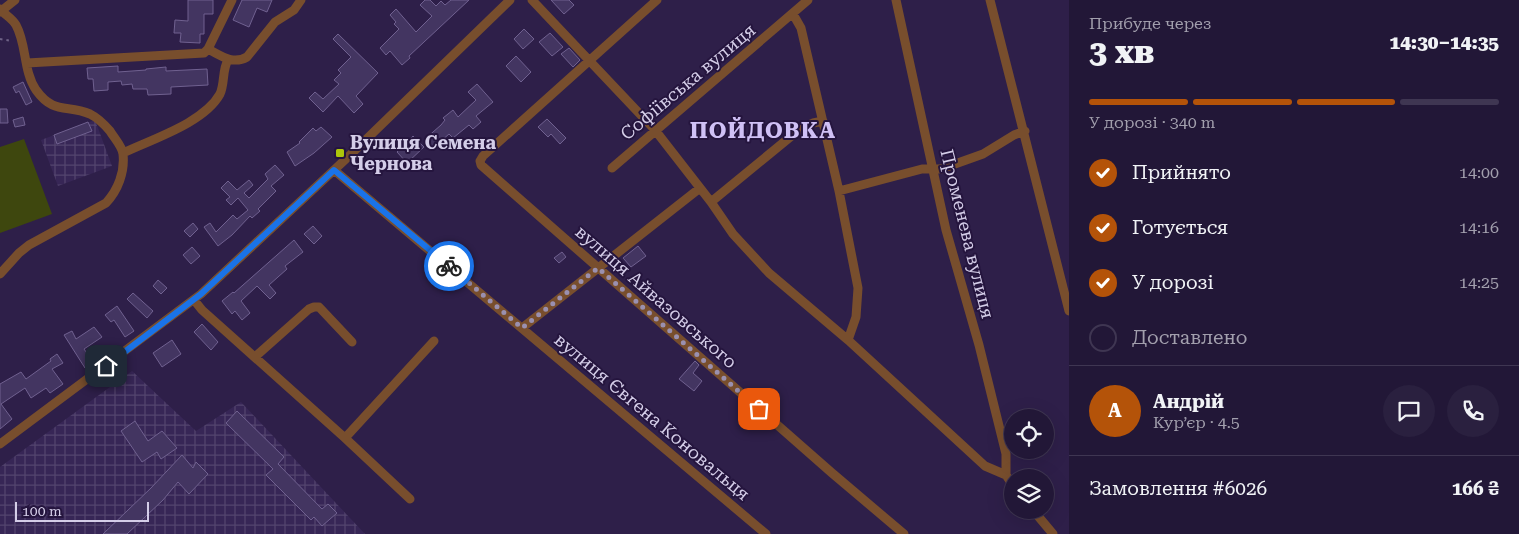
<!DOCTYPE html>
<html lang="uk">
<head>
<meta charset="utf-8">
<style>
	body { margin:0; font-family:"Roboto Serif",serif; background:#2a203f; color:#f1f3f6; height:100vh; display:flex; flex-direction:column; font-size:19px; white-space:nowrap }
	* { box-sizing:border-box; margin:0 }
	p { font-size:16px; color:#a29fad }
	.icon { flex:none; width:28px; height:28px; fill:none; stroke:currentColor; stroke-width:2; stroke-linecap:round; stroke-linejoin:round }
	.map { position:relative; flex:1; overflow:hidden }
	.side { display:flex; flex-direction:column; background:#221737; width:450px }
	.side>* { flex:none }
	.fabs { position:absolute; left:1004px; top:409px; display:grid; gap:10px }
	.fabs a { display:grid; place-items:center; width:50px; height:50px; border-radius:50%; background:#221737; box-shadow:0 5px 20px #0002,0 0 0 1px #3f3652; font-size:25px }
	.scale { position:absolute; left:15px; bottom:12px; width:134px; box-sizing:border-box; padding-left:5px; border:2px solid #d4cde8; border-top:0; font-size:14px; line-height:18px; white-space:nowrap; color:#d4cde8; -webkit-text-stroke:4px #25153e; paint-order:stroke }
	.pin { position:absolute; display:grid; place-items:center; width:42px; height:42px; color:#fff; margin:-21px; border-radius:10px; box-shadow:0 2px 8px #0006 }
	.courier { position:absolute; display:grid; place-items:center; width:50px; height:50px; margin:-25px; border:4px solid #1a73e8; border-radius:50%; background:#fff; color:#222; box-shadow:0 1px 6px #0007 }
	.overview em { font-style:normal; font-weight:800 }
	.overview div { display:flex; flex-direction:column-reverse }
	.overview { display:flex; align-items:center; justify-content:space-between; height:85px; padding:0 20px }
	h1 { font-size:32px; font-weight:800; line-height:38px }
	.bar { display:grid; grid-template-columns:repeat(4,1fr); gap:8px 5px; align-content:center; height:60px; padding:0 20px }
	.bar i { height:6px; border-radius:4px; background:#3f3652 }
	.bar .current { background:#b45309 }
	.bar p { grid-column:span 4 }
	.line { display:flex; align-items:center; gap:12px; padding:0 20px; border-top:1px solid #3f3652 }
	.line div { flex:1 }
	.round { display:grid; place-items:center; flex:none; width:52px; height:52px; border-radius:26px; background:#2a203f }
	ol { padding:0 20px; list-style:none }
	li { display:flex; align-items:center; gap:15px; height:55px }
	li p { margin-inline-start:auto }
	li .icon { padding:5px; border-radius:50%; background:#b45309; color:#fff; stroke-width:4 }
	li:last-child { color:#a29fad }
	li i { width:28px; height:28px; border:2px solid #3f3652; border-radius:50% }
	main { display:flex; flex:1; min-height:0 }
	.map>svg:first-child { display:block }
	.industrial { fill:url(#industrial-grid) }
	.green { fill:#3e470e }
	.building { fill:#433561; stroke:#706190 }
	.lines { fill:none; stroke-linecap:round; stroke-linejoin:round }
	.path { stroke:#6f6387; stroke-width:2; stroke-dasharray:2.5 4; stroke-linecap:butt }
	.minor { stroke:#784e2d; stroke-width:9 }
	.done { stroke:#9a90b0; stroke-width:5; stroke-dasharray:0 9 }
	.route { stroke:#1a73e8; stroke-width:6 }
	.poi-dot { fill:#aec60b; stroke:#25153e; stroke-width:2 }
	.labels { text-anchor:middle; stroke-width:4; stroke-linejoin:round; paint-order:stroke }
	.street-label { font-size:18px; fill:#d4cde8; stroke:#25153e }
	.poi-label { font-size:18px; font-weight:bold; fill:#d4cde8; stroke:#25153e; text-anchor:start }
	.district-label { font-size:22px; font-weight:bold; letter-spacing:1px; fill:#cfc0f5; stroke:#25153e }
</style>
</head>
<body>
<main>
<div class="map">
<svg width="1069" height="534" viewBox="0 0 1069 534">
	<defs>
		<pattern id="industrial-grid" width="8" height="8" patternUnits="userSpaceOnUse" patternTransform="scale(1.25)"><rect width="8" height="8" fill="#372656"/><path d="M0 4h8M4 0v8" fill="none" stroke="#53446e"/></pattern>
	</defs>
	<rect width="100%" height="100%" fill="#2e1f49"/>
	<path class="industrial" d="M 95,120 L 112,166 L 58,186 L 41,140 Z
		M 132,371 L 196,431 L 241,402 L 365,534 L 0,534 L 0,467 Z"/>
	<path class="green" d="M 24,139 L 52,214 L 0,233 L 0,147 Z"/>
	<path class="building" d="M 188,0 L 213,0 L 213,14 L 204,14 L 204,34 L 200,34 L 200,43 L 180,42 L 181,33 L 174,33 L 175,20 L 188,21 Z
		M 242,0 L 272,0 L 267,12 L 257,8 L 249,27 L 233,20 Z
		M 425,0 L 430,0 L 436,6 L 441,1 L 445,5 L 451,0 L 469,0 L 409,56 L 410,58 L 402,65 L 390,51 L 386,55 L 380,48 L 399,29 L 394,24 L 396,22 L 390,15 L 396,9 L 416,32 L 432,16 L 420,5 Z
		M 551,0 L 569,0 L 574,5 L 564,14 Z
		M 524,29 L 534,39 L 523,49 L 514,39 Z
		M 550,33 L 563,47 L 552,56 L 539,42 Z
		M 338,34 L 378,73 L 356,96 L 363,104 L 354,113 L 338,96 L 323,112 L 309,98 L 315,92 L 323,99 L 339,84 L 334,80 L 341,73 L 338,70 L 351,57 L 333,39 Z
		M 569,48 L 580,60 L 573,67 L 561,54 Z
		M 516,56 L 531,72 L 521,82 L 506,66 Z
		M 118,66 L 118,72 L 146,70 L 146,69 L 166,67 L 166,71 L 207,69 L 208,85 L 171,87 L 171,94 L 148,95 L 147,89 L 133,89 L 132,84 L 122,85 L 121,81 L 108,82 L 108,90 L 94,91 L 93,79 L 88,79 L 87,68 Z
		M 23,82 L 32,102 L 26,105 L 19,91 L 16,93 L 13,87 Z
		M 477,84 L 493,102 L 476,116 L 481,122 L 473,129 L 469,125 L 453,138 L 449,134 L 433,148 L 425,139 L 441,125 L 445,120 L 443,118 L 453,110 L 458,117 L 476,100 L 468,92 Z
		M 0,109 L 7,109 L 8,123 L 0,123 Z
		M 23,117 L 25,125 L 15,127 L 13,120 Z
		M 547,119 L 566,138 L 560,144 L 551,134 L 548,137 L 538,127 Z
		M 88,122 L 92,131 L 57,144 L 54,135 Z
		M 321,127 L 332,137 L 314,153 L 295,166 L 287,152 L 300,143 L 299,142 L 313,128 L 316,131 Z
		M 413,136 L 424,147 L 407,163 L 397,152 Z
		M 275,165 L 284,175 L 271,186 L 276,191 L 258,209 L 260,211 L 252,218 L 250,216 L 232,235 L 218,246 L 204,227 L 210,223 L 216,232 L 233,215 L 237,219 L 248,210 L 238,198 L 231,205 L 226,200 L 230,197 L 221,188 L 228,181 L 237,190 L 249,180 L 253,185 L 244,193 L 249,198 L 268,179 L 265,174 Z
		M 193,223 L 198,229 L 190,237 L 184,231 Z
		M 313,226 L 322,236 L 314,244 L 304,234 Z
		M 294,240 L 303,252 L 285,266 L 287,269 L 269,285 L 276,293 L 270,299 L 257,286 L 241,301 L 250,313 L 242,320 L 235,311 L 232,314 L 222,301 L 233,292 L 234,293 Z
		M 638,246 L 646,256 L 631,267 L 623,258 Z
		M 192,247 L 200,256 L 191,264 L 183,255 Z
		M 562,252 L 566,257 L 559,263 L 554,258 Z
		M 158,280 L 167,288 L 161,294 L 153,286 Z
		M 133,293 L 153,311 L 147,318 L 127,299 Z
		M 117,306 L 134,331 L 125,337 L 114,320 L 111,322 L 105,315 Z
		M 202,324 L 218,342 L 211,350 L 194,332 Z
		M 94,327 L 102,337 L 84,349 L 93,362 L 85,368 L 64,335 L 72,331 L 76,339 Z
		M 172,340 L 181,354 L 162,367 L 153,353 Z
		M 57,354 L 63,363 L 52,369 L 63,384 L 50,393 L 46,388 L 31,398 L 25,388 L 1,404 L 12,419 L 0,429 L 0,384 L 21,372 L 26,379 L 51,361 L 50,359 Z
		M 695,361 L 699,365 L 693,373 L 702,381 L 694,391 L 679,379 Z
		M 237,411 L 284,457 L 278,464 L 322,509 L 328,504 L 337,513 L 322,526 L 314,517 L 311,520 L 266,475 L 273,469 L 226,423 Z
		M 135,421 L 148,441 L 162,431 L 177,448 L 161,459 L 157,452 L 142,462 L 121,431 Z
		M 182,455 L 193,468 L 196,462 L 208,474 L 189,494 L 178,482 L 163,500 L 127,534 L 103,534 L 151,488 Z"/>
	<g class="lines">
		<path class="path" d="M 0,39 L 12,41"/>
		<path class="minor" d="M 532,0 L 655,130 L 711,202 L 733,234 L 769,273 L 848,340 L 985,466 L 1006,475 L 1012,484
			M 657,0 L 483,156 L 480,161 L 481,165 L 832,473 L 904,534
			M 896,0 L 946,230 L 979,345 L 1006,454 L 1006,475
			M 990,0 L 1069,311
			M 0,9 C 5,15 12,18 16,25 C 27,45 23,71 36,90 C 54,115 67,104 90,114 C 98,118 104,124 110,131 C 114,138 122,146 123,154 C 125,172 118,190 106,203 L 29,245 L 19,253 L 0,274
			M 0,12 L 15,0
			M 793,14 L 801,28 L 839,191 L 858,288 L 856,317 L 848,340
			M 208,49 C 221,56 233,65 247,57 L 275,22 L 294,10 L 301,0
			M 27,63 L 204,53 L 208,49 L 232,0
			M 123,153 C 152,139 204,123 220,94 C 225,83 222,70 228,60
			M 612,168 L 808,0
			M 334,170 L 766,534
			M 839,191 L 922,169 L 941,169 L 983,154 L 1014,135 L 1025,131
			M 711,202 L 800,129 L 813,123 L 823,121
			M 194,300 L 202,310 L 345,438 L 410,499
			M 522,328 L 700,188
			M 255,357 L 309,309 L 314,307 L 319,307 L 352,342
			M 345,438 L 434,341
			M 0,444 L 201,294 L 348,157 L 510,0
			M 1033,510 L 1053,534"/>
	</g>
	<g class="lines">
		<path class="done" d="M 449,266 L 522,328 L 598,268 L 759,409"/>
		<path class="route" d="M 106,366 L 201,294 L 334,170 L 449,266"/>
	</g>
	<rect class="poi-dot" x="335" y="148" width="10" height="10" rx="2.5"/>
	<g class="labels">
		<g class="street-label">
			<text transform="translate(688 82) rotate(-40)" y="6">Софіївська вулиця</text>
			<text transform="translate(967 234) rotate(76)" y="6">Променева вулиця</text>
			<text transform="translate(656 297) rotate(41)" y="6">вулиця Айвазовського</text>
			<text transform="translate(652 417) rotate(40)" y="6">вулиця Євгена Коновальця</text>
		</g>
		<g class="poi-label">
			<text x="350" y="149">Вулиця Семена<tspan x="350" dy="21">Чернова</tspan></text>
		</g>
		<g class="district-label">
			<text x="763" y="138">ПОЙДОВКА</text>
		</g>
	</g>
</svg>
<div class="fabs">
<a><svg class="icon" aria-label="locate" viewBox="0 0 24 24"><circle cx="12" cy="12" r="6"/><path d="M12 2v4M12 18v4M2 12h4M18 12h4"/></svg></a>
<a><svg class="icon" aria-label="layers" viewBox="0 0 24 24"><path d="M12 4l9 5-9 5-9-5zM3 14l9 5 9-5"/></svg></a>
</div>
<div class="scale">100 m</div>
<div class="pin" style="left:759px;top:409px;background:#ea580c"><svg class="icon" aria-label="bag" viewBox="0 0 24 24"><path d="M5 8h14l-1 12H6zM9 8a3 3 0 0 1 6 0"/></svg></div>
<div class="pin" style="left:106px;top:366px;background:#1f2937"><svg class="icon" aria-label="home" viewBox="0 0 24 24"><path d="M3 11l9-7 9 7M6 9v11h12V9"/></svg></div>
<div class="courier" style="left:449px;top:266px"><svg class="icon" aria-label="bike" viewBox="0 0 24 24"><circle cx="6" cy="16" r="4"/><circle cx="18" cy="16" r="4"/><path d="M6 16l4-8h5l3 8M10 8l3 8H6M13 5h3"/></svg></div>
</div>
<section class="side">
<div class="overview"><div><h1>3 хв</h1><p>Прибуде через</p></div><em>14:30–14:35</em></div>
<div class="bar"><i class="current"></i><i class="current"></i><i class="current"></i><i></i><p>У дорозі · 340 m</p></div>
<ol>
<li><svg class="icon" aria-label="check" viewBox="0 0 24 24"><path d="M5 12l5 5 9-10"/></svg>Прийнято<p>14:00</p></li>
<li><svg class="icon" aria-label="check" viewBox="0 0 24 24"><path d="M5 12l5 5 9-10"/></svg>Готується<p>14:16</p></li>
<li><svg class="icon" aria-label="check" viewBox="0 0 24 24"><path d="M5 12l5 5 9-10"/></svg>У дорозі<p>14:25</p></li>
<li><i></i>Доставлено</li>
</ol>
<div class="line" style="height:90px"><b class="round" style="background:#b45309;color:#fff">А</b><div><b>Андрій</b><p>Кур’єр · 4.5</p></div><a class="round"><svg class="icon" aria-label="chat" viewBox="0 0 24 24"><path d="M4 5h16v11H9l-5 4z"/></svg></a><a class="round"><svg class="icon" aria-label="phone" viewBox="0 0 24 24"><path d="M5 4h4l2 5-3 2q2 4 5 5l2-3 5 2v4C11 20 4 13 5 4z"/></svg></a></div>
<div class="line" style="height:65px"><div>Замовлення #6026</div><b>166 ₴</b></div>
</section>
</main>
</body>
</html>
